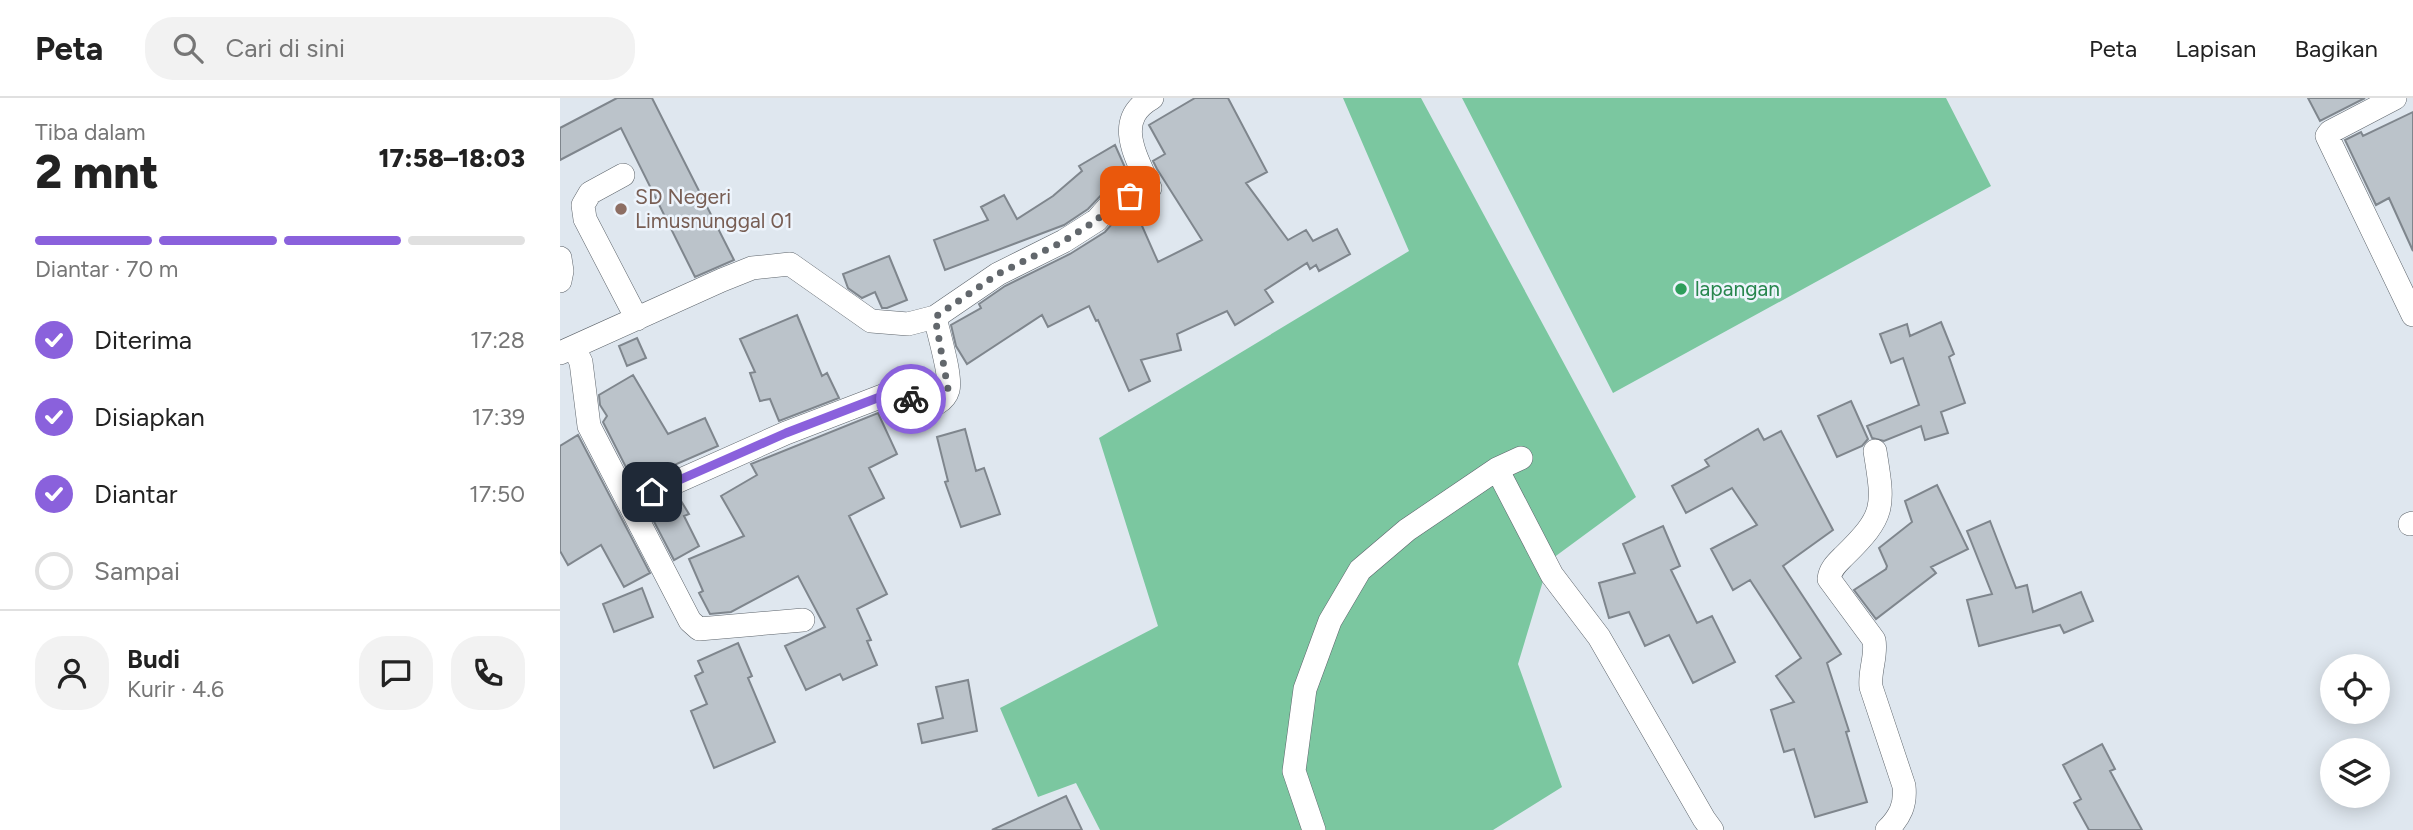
<!DOCTYPE html>
<html lang="id">
<head>
<meta charset="utf-8">
<style>
	body { margin:0; font-family:Figtree,sans-serif; background:#f2f2f2; color:#222; height:100vh; display:flex; flex-direction:column; font-size:26px; white-space:nowrap }
	* { box-sizing:border-box; margin:0 }
	p { font-size:23px; color:#767676 }
	.icon { flex:none; width:38px; height:38px; fill:none; stroke:currentColor; stroke-width:2; stroke-linecap:round; stroke-linejoin:round }
	.map { position:relative; flex:1; overflow:hidden }
	.panel { display:flex; flex-direction:column; background:#fff; width:560px }
	.panel>* { flex:none }
	.tools { position:absolute; left:1760px; top:556px; display:grid; gap:14px }
	.tools a { display:grid; place-items:center; width:70px; height:70px; border-radius:50%; background:#fff; box-shadow:0 4px 18px #0003; font-size:35px }
	.pin { position:absolute; display:grid; place-items:center; width:60px; height:60px; color:#fff; margin:-30px; border-radius:14px; box-shadow:0 4px 10px #0006 }
	.courier { position:absolute; display:grid; place-items:center; width:70px; height:70px; margin:-35px; border:5px solid #8a61dc; border-radius:50%; background:#fff; color:#222; box-shadow:0 2px 9px #0007 }
	.headline em { font-style:normal; font-weight:800 }
	.headline div { display:flex; flex-direction:column-reverse }
	.headline { display:flex; align-items:center; justify-content:space-between; height:119px; padding:0 35px }
	h1 { font-size:46px; font-weight:800; line-height:52px }
	.bar { display:grid; grid-template-columns:repeat(4,1fr); gap:10px 7px; align-content:center; height:84px; padding:0 35px }
	.bar i { height:9px; border-radius:5px; background:#e0e0e0 }
	.bar .selected { background:#8a61dc }
	.bar p { grid-column:span 4 }
	.line { display:flex; align-items:center; gap:18px; padding:0 35px; border-top:2px solid #e0e0e0 }
	.line div { flex:1 }
	.round { display:grid; place-items:center; flex:none; width:74px; height:74px; border-radius:28px; background:#f2f2f2 }
	ol { padding:0 35px; list-style:none }
	li { display:flex; align-items:center; gap:21px; height:77px }
	li p { margin-inline-start:auto }
	li .icon { padding:7px; border-radius:50%; background:#8a61dc; color:#fff; stroke-width:4 }
	li:last-child { color:#767676 }
	li i { width:38px; height:38px; border:4px solid #e0e0e0; border-radius:50% }
	header { display:flex; align-items:center; gap:42px; box-sizing:border-box; height:98px; padding:0 35px; background:#fff; border-bottom:2px solid #e0e0e0 }
	header strong { font-size:33px }
	nav { display:flex; gap:38px; margin-inline-start:auto; font-size:24px }
	.search { width:490px; height:63px; background:#f2f2f2; display:flex; align-items:center; gap:18px; box-sizing:border-box; padding:0 24px; border-radius:28px; color:#767676; font-size:26px }
	main { display:flex; flex:1; min-height:0 }
	.map>svg:first-child { display:block }
	.green { fill:#7bc7a0 }
	.building { fill:#bbc3ca; stroke:#7f868d; stroke-width:2 }
	.lines { fill:none; stroke-linecap:round; stroke-linejoin:round }
	.street-casing { stroke:#5d646b; stroke-width:24 }
	.street { stroke:#fff; stroke-width:23 }
	.done { stroke:#62676c; stroke-width:7; stroke-dasharray:0 12.6 }
	.route { stroke:#8a61dc; stroke-width:9 }
	.education-dot { fill:#8d6e63; stroke:#edf4fc; stroke-width:2.5 }
	.leisure-dot { fill:#2e9e5b; stroke:#edf4fc; stroke-width:2.5 }
	.labels { text-anchor:middle; stroke-width:5; stroke-linejoin:round; paint-order:stroke }
	.education-label { font-size:21px; fill:#785e54; stroke:#edf4fc; text-anchor:start }
	.leisure-label { font-size:21px; fill:#27864d; stroke:#edf4fc; text-anchor:start }
</style>
</head>
<body>
<header>
<strong>Peta</strong>
<div class="search"><svg class="icon" aria-label="search" viewBox="0 0 24 24"><circle cx="10" cy="10" r="6"/><path d="M15 15l6 6"/></svg>Cari di sini</div>
<nav><a>Peta</a><a>Lapisan</a><a>Bagikan</a></nav>
</header>
<main>
<section class="panel">
<div class="headline"><div><h1>2 mnt</h1><p>Tiba dalam</p></div><em>17:58–18:03</em></div>
<div class="bar"><i class="selected"></i><i class="selected"></i><i class="selected"></i><i></i><p>Diantar · 70 m</p></div>
<ol>
<li><svg class="icon" aria-label="check" viewBox="0 0 24 24"><path d="M5 12l5 5 9-10"/></svg>Diterima<p>17:28</p></li>
<li><svg class="icon" aria-label="check" viewBox="0 0 24 24"><path d="M5 12l5 5 9-10"/></svg>Disiapkan<p>17:39</p></li>
<li><svg class="icon" aria-label="check" viewBox="0 0 24 24"><path d="M5 12l5 5 9-10"/></svg>Diantar<p>17:50</p></li>
<li><i></i>Sampai</li>
</ol>
<div class="line" style="height:126px"><a class="round"><svg class="icon" aria-label="person" viewBox="0 0 24 24"><circle cx="12" cy="8" r="4"/><path d="M4 21q1-7 8-7t8 7"/></svg></a><div><b>Budi</b><p>Kurir · 4.6</p></div><a class="round"><svg class="icon" aria-label="chat" viewBox="0 0 24 24"><path d="M4 5h16v11H9l-5 4z"/></svg></a><a class="round"><svg class="icon" aria-label="phone" viewBox="0 0 24 24"><path d="M5 4h4l2 5-3 2q2 4 5 5l2-3 5 2v4C11 20 4 13 5 4z"/></svg></a></div>
</section>
<div class="map">
<svg width="1853" height="732" viewBox="0 0 1853 732">
	<rect width="100%" height="100%" fill="#dfe7ef"/>
	<path class="green" d="M 783,0 L 861,0 L 1076,399 L 989,463 L 958,566 L 1002,689 L 933,732 L 540,732 L 516,685 L 478,699 L 440,610 L 598,528 L 539,340 L 849,153 Z
		M 902,0 L 1386,0 L 1431,88 L 1053,295 Z"/>
	<path class="building" d="M 57,0 L 92,0 L 174,162 L 135,179 L 61,30 L 0,62 L 0,30 Z
		M 635,0 L 668,0 L 707,74 L 686,85 L 728,142 L 746,132 L 753,143 L 777,131 L 790,156 L 759,173 L 756,167 L 750,171 L 747,165 L 705,192 L 713,204 L 675,227 L 667,213 L 617,236 L 621,252 L 581,262 L 590,283 L 569,293 L 538,222 L 536,223 L 529,208 L 488,229 L 482,217 L 407,266 L 396,248 L 391,227 L 421,210 L 419,206 L 445,188 L 510,156 L 545,134 L 558,119 L 575,112 L 598,164 L 642,142 L 597,71 L 593,63 L 605,56 L 589,27 Z
		M 1748,0 L 1805,0 L 1760,23 Z
		M 1853,14 L 1853,153 L 1829,100 L 1816,107 L 1785,42 L 1801,34 L 1803,38 Z
		M 555,47 L 571,83 L 544,94 L 528,111 L 504,127 L 385,172 L 374,142 L 428,122 L 421,109 L 444,97 L 457,121 L 493,98 L 522,73 L 519,68 Z
		M 329,158 L 347,202 L 327,210 L 322,210 L 315,194 L 302,200 L 288,190 L 283,176 Z
		M 237,217 L 262,278 L 267,275 L 279,300 L 219,323 L 210,301 L 200,303 L 190,275 L 195,274 L 180,241 Z
		M 1381,224 L 1394,256 L 1389,259 L 1405,305 L 1381,314 L 1388,335 L 1365,342 L 1361,328 L 1324,343 L 1312,340 L 1307,328 L 1359,307 L 1343,260 L 1331,265 L 1320,236 L 1347,226 L 1350,238 Z
		M 77,240 L 86,260 L 67,268 L 59,248 Z
		M 73,277 L 108,336 L 145,320 L 158,348 L 105,371 L 106,373 L 75,387 L 43,324 L 47,318 L 40,307 L 39,297 Z
		M 1291,303 L 1308,341 L 1302,348 L 1277,359 L 1258,318 Z
		M 318,315 L 337,356 L 309,370 L 324,400 L 289,418 L 327,496 L 297,511 L 311,542 L 307,543 L 317,567 L 283,582 L 280,576 L 246,592 L 225,548 L 265,529 L 238,478 L 171,514 L 150,516 L 139,495 L 143,493 L 129,461 L 184,438 L 161,398 L 197,377 L 191,366 Z
		M 405,331 L 416,373 L 424,370 L 440,416 L 401,429 L 385,384 L 388,383 L 377,339 Z
		M 1198,331 L 1204,342 L 1221,333 L 1273,432 L 1223,468 L 1281,556 L 1267,565 L 1289,633 L 1286,634 L 1307,704 L 1255,719 L 1234,651 L 1224,654 L 1211,612 L 1234,604 L 1216,578 L 1241,560 L 1190,482 L 1173,492 L 1151,451 L 1197,427 L 1172,390 L 1126,415 L 1112,388 L 1149,368 L 1145,362 Z
		M 18,337 L 90,475 L 64,489 L 41,447 L 8,467 L 0,453 L 0,348 Z
		M 1377,387 L 1408,451 L 1371,469 L 1376,475 L 1316,521 L 1294,492 L 1326,471 L 1327,468 L 1319,450 L 1352,424 L 1345,403 Z
		M 118,398 L 129,416 L 124,418 L 139,448 L 114,462 L 88,412 Z
		M 1430,423 L 1456,490 L 1467,487 L 1473,514 L 1521,494 L 1533,523 L 1504,535 L 1500,527 L 1419,548 L 1407,502 L 1432,496 L 1407,433 Z
		M 1103,428 L 1120,468 L 1111,472 L 1137,525 L 1152,518 L 1175,564 L 1133,585 L 1109,537 L 1085,548 L 1069,514 L 1049,520 L 1039,485 L 1075,475 L 1063,446 Z
		M 82,490 L 93,519 L 54,534 L 43,506 Z
		M 178,545 L 192,578 L 188,580 L 215,644 L 154,670 L 131,613 L 147,606 L 135,578 L 143,574 L 138,563 Z
		M 408,582 L 417,633 L 362,645 L 358,626 L 383,620 L 376,589 Z
		M 1542,646 L 1555,671 L 1550,673 L 1582,732 L 1529,732 L 1514,705 L 1521,701 L 1503,667 Z
		M 506,698 L 522,732 L 432,732 Z"/>
	<g class="lines">
		<g class="street-casing">
			<path id="street" d="M 1835,0 L 1770,34 L 1767,38 L 1853,217
				M 63,77 L 30,95 L 23,107 L 25,121 L 77,221
				M 0,160 L 2,173 L 0,183
				M 14,250 L 21,264 L 29,328 L 130,523 L 139,531 L 243,522
				M 0,255 L 162,182 L 192,170 L 230,166 L 311,223 L 348,226 L 375,219 L 438,176 L 504,143 L 537,122 L 550,107 L 590,90 C 576,58 553,22 592,0
				M 1315,353 C 1324,409 1326,417 1284,458 C 1277,465 1270,471 1269,481 L 1314,542 C 1317,558 1309,573 1311,589 L 1344,688 C 1346,707 1340,719 1327,732
				M 937,371 L 992,477 L 1039,539 L 1144,721 L 1152,732
				M 69,405 L 226,335 L 338,292 L 347,296 L 361,311 C 372,309 385,303 388,292 C 392,279 378,234 375,219
				M 1850,426 L 1853,425
				M 754,732 L 734,673 L 745,591 L 770,523 L 800,472 L 847,432 L 937,371 L 961,360"/>
		</g>
		<use href="#street" class="street"/>
	</g>
	<g class="lines">
		<path class="done" d="M 351,301 L 358,310 C 371,312 383,303 388,291 L 375,219 L 438,176 L 504,143 L 537,122 L 550,107 L 570,98"/>
		<path class="route" d="M 92,394 L 226,335 L 338,292 L 343,293 L 351,301"/>
	</g>
	<circle class="education-dot" cx="61" cy="111" r="7"/>
	<circle class="leisure-dot" cx="1121" cy="191" r="7"/>
	<g class="labels">
		<g class="education-label">
			<text x="75" y="106">SD Negeri<tspan x="75" dy="24">Limusnunggal 01</tspan></text>
		</g>
		<g class="leisure-label">
			<text x="1135" y="198">lapangan</text>
		</g>
	</g>
</svg>
<div class="tools">
<a><svg class="icon" aria-label="locate" viewBox="0 0 24 24"><circle cx="12" cy="12" r="6"/><path d="M12 2v4M12 18v4M2 12h4M18 12h4"/></svg></a>
<a><svg class="icon" aria-label="layers" viewBox="0 0 24 24"><path d="M12 4l9 5-9 5-9-5zM3 14l9 5 9-5"/></svg></a>
</div>
<div class="pin" style="left:570px;top:98px;background:#ea580c"><svg class="icon" aria-label="bag" viewBox="0 0 24 24"><path d="M5 8h14l-1 12H6zM9 8a3 3 0 0 1 6 0"/></svg></div>
<div class="pin" style="left:92px;top:394px;background:#1f2937"><svg class="icon" aria-label="home" viewBox="0 0 24 24"><path d="M3 11l9-7 9 7M6 9v11h12V9"/></svg></div>
<div class="courier" style="left:351px;top:301px"><svg class="icon" aria-label="bike" viewBox="0 0 24 24"><circle cx="6" cy="16" r="4"/><circle cx="18" cy="16" r="4"/><path d="M6 16l4-8h5l3 8M10 8l3 8H6M13 5h3"/></svg></div>
</div>
</main>
</body>
</html>
